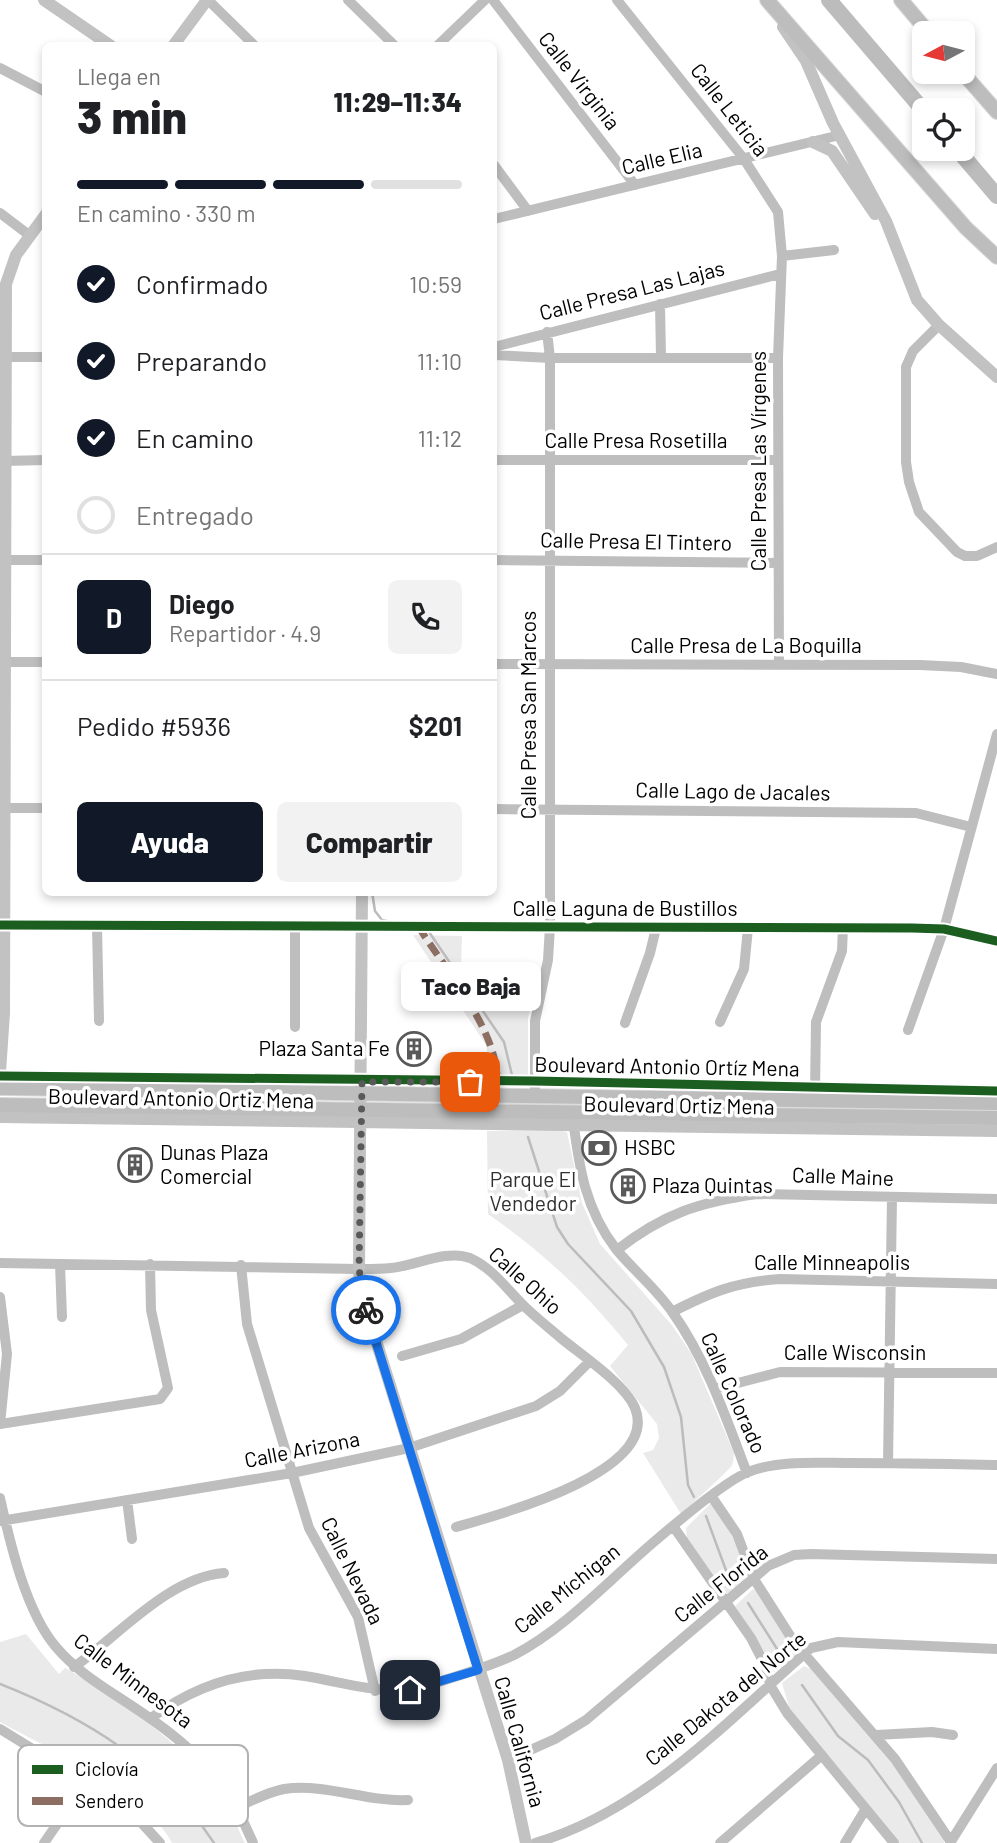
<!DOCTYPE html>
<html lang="es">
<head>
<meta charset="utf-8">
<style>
	body { margin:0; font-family:Barlow,sans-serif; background:#f2f2f2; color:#202124; height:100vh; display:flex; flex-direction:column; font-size:26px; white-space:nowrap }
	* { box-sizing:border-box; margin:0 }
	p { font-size:23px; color:#757577 }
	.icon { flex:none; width:38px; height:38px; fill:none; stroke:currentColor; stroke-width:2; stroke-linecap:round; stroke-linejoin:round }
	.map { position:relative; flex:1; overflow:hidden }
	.sheet { position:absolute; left:42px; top:42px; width:455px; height:854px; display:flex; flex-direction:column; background:#fff; border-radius:10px; box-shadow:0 4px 10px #0003 }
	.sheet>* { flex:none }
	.needle { width:46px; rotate:263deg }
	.controls { position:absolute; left:912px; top:21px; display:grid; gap:14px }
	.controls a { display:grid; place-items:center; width:63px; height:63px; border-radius:10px; background:#fff; box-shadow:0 4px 10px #0003; font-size:35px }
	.pin { position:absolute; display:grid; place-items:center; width:60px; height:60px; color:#fff; margin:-30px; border-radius:14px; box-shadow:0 4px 10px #0006 }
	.courier { position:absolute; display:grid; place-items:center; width:70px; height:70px; margin:-35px; border:5px solid #1a73e8; border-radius:50%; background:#fff; color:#222; box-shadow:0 2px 9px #0007 }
	.bubble { position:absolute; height:49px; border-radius:10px; background:#fff; box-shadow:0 4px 10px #0003; font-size:23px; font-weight:800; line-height:49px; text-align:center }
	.summary em { font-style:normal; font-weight:800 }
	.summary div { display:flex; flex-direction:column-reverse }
	.summary { display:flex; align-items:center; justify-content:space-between; height:119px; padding:0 35px }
	h1 { font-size:46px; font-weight:800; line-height:52px }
	.bar { display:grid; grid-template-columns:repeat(4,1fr); gap:10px 7px; align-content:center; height:84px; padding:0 35px }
	.bar i { height:9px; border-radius:5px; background:#e0e0e0 }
	.bar .selected { background:#111827 }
	.bar p { grid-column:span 4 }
	.line { display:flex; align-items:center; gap:18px; padding:0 35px; border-top:2px solid #e0e0e0 }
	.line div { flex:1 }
	.round { display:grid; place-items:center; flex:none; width:74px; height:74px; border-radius:10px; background:#f2f2f2 }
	ol { padding:0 35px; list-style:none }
	li { display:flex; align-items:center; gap:21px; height:77px }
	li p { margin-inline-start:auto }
	li .icon { padding:7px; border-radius:50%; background:#111827; color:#fff; stroke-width:4 }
	li:last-child { color:#757577 }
	li i { width:38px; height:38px; border:4px solid #e0e0e0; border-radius:50% }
	.cta { display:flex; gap:14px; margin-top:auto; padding:14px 35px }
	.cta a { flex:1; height:80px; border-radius:10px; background:#111827; color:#fff; font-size:28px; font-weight:800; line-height:80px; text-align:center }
	.cta a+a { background:#f2f2f2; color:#202124 }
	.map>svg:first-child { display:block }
	.green { fill:#eaeaea }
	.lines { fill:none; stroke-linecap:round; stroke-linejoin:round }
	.stream { stroke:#bcbcbc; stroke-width:2.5 }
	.river { stroke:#bcbcbc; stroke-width:16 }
	.primary-casing { stroke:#dbdbdb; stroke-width:16 }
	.street { stroke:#bebebe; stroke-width:10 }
	.secondary { stroke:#c2c2c2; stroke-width:12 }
	.primary { stroke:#bdbdbd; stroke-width:14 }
	.quiet { stroke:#8d6e63; stroke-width:7; stroke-dasharray:14 7; stroke-linecap:butt }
	.cycleway-casing { stroke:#fff; stroke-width:13 }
	.cycleway { stroke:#1b5e20; stroke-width:9 }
	.done { stroke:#595959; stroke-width:7; stroke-dasharray:0 12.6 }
	.route { stroke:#1a73e8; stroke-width:9 }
	.labels { text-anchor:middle; stroke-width:7; stroke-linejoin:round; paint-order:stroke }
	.street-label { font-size:21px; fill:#000; stroke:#fff }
	.poi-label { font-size:21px; fill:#000; stroke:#fff; text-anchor:start }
	.park-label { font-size:21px; fill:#303030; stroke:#fff }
	.key { fill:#fff; stroke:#b2b2b2; stroke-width:2 }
	.key-label { font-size:19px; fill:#000 }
</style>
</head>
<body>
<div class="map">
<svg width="997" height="1843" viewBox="0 0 997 1843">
	<rect width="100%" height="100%" fill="#fff"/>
	<path class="green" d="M 413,935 L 462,936 L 461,970 L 540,972 L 528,1018 L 528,1079 L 492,1077 L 486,1045 Z
		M 557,1130 L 567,1132 L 582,1203 L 600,1244 L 671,1324 L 691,1353 L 734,1453 C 733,1457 734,1461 732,1465 C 731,1469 688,1507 681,1514 L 643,1453 L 653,1450 L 659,1438 L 657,1424 L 610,1366 L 628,1345 C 583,1290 546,1255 488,1214 L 487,1131 Z
		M 711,1503 C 731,1526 738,1549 747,1577 L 727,1594 L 687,1539 L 686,1528 Z
		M 753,1589 L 761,1595 L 797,1655 L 774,1672 L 735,1606 Z
		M 26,1634 L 59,1674 L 65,1668 C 113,1693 190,1750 221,1795 C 230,1809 237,1827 245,1843 L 172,1843 C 145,1791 52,1751 0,1722 L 0,1642 Z
		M 804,1666 L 815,1671 L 907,1779 L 944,1834 L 944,1843 L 896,1843 L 791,1713 L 782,1683 Z"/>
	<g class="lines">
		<path class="stream" d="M 372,892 L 375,911 L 382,920 L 391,922
			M 427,929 L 504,1042 L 512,1075
			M 528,1137 L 557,1227 L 568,1244 L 631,1311 L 664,1367 L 681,1417 L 688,1485 L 694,1497
			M 706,1516 L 727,1573 L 736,1583
			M 748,1603 L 784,1660
			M 0,1684 C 86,1718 163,1765 214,1843
			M 802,1685 L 838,1736 L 868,1760 L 899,1802 L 922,1843"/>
		<path class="river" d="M 829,0 L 924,111
			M 957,149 L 997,196"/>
		<g class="primary-casing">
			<path id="primary" d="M 767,0 L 966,228 L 997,257
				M 901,0 L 929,33
				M 962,72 L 997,112
				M 0,1088 L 997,1103
				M 0,1105 L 997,1118"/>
		</g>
		<path class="street" d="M 208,0 L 255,46
			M 348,0 L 395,46
			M 493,0 L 635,185
			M 617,0 L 744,159 L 778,212 L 782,256 L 778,358 L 779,665
			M 437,46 L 485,0
			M 0,68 L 46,92
			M 494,165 L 528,211
			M 0,213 L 29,235
			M 494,219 L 840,135
			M 782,256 L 834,250
			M 660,304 L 661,358
			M 939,325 L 913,351 L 906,367 L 906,462 L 909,482 L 919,512 L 957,552 L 965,556 L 977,556 L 997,547
			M 494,347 L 780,274
			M 494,355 L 550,358 L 778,358
			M 5,357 L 46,357
			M 494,460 L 778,460
			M 4,461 L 46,460
			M 5,560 L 46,560
			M 494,560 L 777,563
			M 3,662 L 46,662
			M 494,664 L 920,665 L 961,667 L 997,674
			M 3,808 L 46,808
			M 494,809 L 916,813 L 971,827
			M 0,925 L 912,928 L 944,929 L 997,941
			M 295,925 L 295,1027
			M 97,926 L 99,1021
			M 720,1022 L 744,969 L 748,928
			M 625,1023 L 650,953 L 656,928
			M 908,1030 L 944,929 L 997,734
			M 815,1092 L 816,1022 L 842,951 L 843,927
			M 535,1095 L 535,1021 L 548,960 L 550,927 L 550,358 L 547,332
			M 573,1119 C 579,1167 585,1209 616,1249 C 634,1271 657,1289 673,1313 C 707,1361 726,1418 747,1473
			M 617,1250 C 663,1214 699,1202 757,1194 L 997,1199
			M 0,1263 L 359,1269 C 370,1269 381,1269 391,1268 C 415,1266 446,1249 470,1258 C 491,1267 506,1288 522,1304 C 534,1316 548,1327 562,1339 C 583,1356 625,1384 635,1408 C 661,1472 498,1515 456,1527
			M 60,1264 L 62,1317
			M 241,1265 L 247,1324 L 309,1528 L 358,1617 L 375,1691
			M 0,1297 L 7,1354 L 0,1424 L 160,1399 L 168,1388 L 151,1310 L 150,1264
			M 672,1312 C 711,1292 736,1282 780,1279 L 997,1284
			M 402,1356 L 461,1339 L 523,1305
			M 715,1389 L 780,1372 L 997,1373
			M 888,1463 L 892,1197
			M 712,1497 L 737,1534 L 754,1579 L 794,1642 L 895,1759 L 951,1842
			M 0,1498 C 10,1543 26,1612 56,1647 C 77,1672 105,1688 132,1706 C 190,1744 226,1777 253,1843
			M 127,1500 L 132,1539
			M 0,1521 L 292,1473 L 409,1448 L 536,1406 L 560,1391 L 589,1362
			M 673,1526 L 751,1638 L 766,1667 L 770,1685 L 787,1713 L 894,1843
			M 74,1667 C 118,1636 169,1577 224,1573
			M 151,1718 C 196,1685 248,1667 305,1676 C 353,1684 385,1698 435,1683 C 461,1675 489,1667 514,1655 C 566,1628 610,1579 655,1541 C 676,1523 724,1482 748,1472 C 779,1460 817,1463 848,1463 C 898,1463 947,1464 997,1465
			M 0,1729 L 127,1807 L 160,1843
			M 876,1735 L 932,1732 L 953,1735
			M 508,1760 L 555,1739 L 586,1720 L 768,1566 L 794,1555 L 811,1554 L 997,1559
			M 238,1807 C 253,1800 268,1792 284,1789 C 326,1783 366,1802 408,1800
			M 44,1843 L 86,1782
			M 535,1843 C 645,1811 727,1721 811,1648 L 838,1642 L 997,1649
			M 720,1843 L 822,1755
			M 845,1843 L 865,1810
			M 950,1843 L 997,1768"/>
		<path class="secondary" d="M 44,0 L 111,46
			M 783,27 L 806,61 L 833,123 L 886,221 L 917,300 L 939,325 L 997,377
			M 173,46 L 207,0
			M 813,142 L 832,151 L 875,214
			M 362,892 L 359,1269 L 361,1293 L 508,1760 L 526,1843
			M 0,1072 L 4,1013 L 6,284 L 16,255 L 46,214
			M 0,1076 L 535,1081 L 997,1091
			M 0,1117 L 997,1131"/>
		<use href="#primary" class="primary"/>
		<path class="quiet" d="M 418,926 C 445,969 499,1032 497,1082"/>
		<g class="cycleway-casing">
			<path id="cycleway" d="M 0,925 L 912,928 L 944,929 L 997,941
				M 0,1076 L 535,1081 L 997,1091"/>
		</g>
		<use href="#cycleway" class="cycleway"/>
	</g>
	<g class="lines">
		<path class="done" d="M 366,1310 L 359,1269 L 362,1082 L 470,1082"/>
		<path class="route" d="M 366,1310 L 478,1670 L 410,1690"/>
	</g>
	<defs>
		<g id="building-ring" transform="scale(1.75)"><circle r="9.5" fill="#fff" stroke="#595959" stroke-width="1.5"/><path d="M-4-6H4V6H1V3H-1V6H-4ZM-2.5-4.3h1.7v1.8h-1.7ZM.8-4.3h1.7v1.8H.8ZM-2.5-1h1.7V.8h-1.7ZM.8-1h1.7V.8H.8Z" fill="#595959"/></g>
		<g id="bank-ring" transform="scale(1.75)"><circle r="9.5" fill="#fff" stroke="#595959" stroke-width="1.5"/><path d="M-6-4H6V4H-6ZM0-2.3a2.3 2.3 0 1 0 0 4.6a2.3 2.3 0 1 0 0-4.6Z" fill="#595959"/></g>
	</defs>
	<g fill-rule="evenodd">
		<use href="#building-ring" x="414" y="1049"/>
		<use href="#bank-ring" x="599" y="1148"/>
		<use href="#building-ring" x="135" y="1165"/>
		<use href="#building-ring" x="628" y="1186"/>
	</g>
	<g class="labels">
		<g class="street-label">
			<text transform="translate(579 81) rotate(52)" y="7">Calle Virginia</text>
			<text transform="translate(729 110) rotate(52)" y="7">Calle Leticia</text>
			<text transform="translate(662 159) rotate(-13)" y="7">Calle Elia</text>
			<text transform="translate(632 291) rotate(-14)" y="7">Calle Presa Las Lajas</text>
			<text x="636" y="448">Calle Presa Rosetilla</text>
			<text transform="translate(759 461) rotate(-90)" y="7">Calle Presa Las Vírgenes</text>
			<text transform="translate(636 542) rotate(1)" y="7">Calle Presa El Tintero</text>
			<text x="746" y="653">Calle Presa de La Boquilla</text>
			<text transform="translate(529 715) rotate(-90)" y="7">Calle Presa San Marcos</text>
			<text transform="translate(733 792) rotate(1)" y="7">Calle Lago de Jacales</text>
			<text x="625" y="916">Calle Laguna de Bustillos</text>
			<text transform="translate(667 1067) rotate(1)" y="7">Boulevard Antonio Ortíz Mena</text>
			<text transform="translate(181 1099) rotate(1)" y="7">Boulevard Antonio Ortiz Mena</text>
			<text transform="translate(679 1106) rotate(1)" y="7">Boulevard Ortiz Mena</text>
			<text transform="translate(843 1177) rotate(2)" y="7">Calle Maine</text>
			<text x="832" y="1270">Calle Minneapolis</text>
			<text transform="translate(525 1281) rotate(42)" y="7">Calle Ohio</text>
			<text x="855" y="1360">Calle Wisconsin</text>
			<text transform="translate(733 1393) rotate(66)" y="7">Calle Colorado</text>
			<text transform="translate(302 1450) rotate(-11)" y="7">Calle Arizona</text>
			<text transform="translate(352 1571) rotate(64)" y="7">Calle Nevada</text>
			<text transform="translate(721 1584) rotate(-38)" y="7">Calle Florida</text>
			<text transform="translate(567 1589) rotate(-39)" y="7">Calle Míchigan</text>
			<text transform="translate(133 1681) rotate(37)" y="7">Calle Minnesota</text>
			<text transform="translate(726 1699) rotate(-39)" y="7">Calle Dakota del Norte</text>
			<text transform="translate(519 1742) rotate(74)" y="7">Calle California</text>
		</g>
		<g class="poi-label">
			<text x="390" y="1056" text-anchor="end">Plaza Santa Fe</text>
			<text x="624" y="1155">HSBC</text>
			<text x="160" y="1160">Dunas Plaza<tspan x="160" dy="24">Comercial</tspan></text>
			<text x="652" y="1193">Plaza Quintas</text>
		</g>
		<g class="park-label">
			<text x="533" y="1187">Parque El<tspan x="533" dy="24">Vendedor</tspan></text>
		</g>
	</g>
	<rect x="18" y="1745" width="230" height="81" rx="10" class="key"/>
	<rect x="32" y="1765" width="31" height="9" fill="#1b5e20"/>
	<rect x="32" y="1797" width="31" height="8" fill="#8d6e63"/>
	<g class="key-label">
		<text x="75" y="1776">Ciclovía</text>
		<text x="75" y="1808">Sendero</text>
	</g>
</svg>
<div class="controls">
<a><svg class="needle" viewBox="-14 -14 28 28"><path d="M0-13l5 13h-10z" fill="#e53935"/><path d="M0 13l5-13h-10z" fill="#757577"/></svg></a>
<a><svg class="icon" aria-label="locate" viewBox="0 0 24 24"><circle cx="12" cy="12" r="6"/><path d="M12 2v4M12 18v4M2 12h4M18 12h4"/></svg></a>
</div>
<div class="pin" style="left:470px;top:1082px;background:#ea580c"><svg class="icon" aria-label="bag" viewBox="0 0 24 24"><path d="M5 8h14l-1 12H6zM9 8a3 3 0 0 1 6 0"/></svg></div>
<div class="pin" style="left:410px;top:1690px;background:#1f2937"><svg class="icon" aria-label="home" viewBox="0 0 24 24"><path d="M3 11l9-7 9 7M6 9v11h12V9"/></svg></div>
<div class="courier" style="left:366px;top:1310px"><svg class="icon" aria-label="bike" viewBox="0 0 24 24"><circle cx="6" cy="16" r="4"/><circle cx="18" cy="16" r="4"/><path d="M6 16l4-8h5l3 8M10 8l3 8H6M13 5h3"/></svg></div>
<div class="bubble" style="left:401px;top:962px;width:140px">Taco Baja</div>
<section class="sheet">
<div class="summary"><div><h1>3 min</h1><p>Llega en</p></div><em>11:29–11:34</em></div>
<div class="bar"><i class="selected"></i><i class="selected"></i><i class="selected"></i><i></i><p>En camino · 330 m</p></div>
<ol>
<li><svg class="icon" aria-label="check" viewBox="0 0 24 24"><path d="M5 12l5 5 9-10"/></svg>Confirmado<p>10:59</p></li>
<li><svg class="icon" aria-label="check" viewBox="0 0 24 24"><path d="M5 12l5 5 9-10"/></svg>Preparando<p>11:10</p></li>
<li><svg class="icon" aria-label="check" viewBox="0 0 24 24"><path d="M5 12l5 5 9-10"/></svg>En camino<p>11:12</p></li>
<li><i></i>Entregado</li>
</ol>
<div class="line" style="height:126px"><b class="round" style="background:#111827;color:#fff">D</b><div><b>Diego</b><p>Repartidor · 4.9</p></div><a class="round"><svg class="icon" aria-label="phone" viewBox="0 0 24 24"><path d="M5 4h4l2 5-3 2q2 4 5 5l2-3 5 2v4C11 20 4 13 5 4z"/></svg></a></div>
<div class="line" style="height:91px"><div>Pedido #5936</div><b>$201</b></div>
<div class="cta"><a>Ayuda</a><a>Compartir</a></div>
</section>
</div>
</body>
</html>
